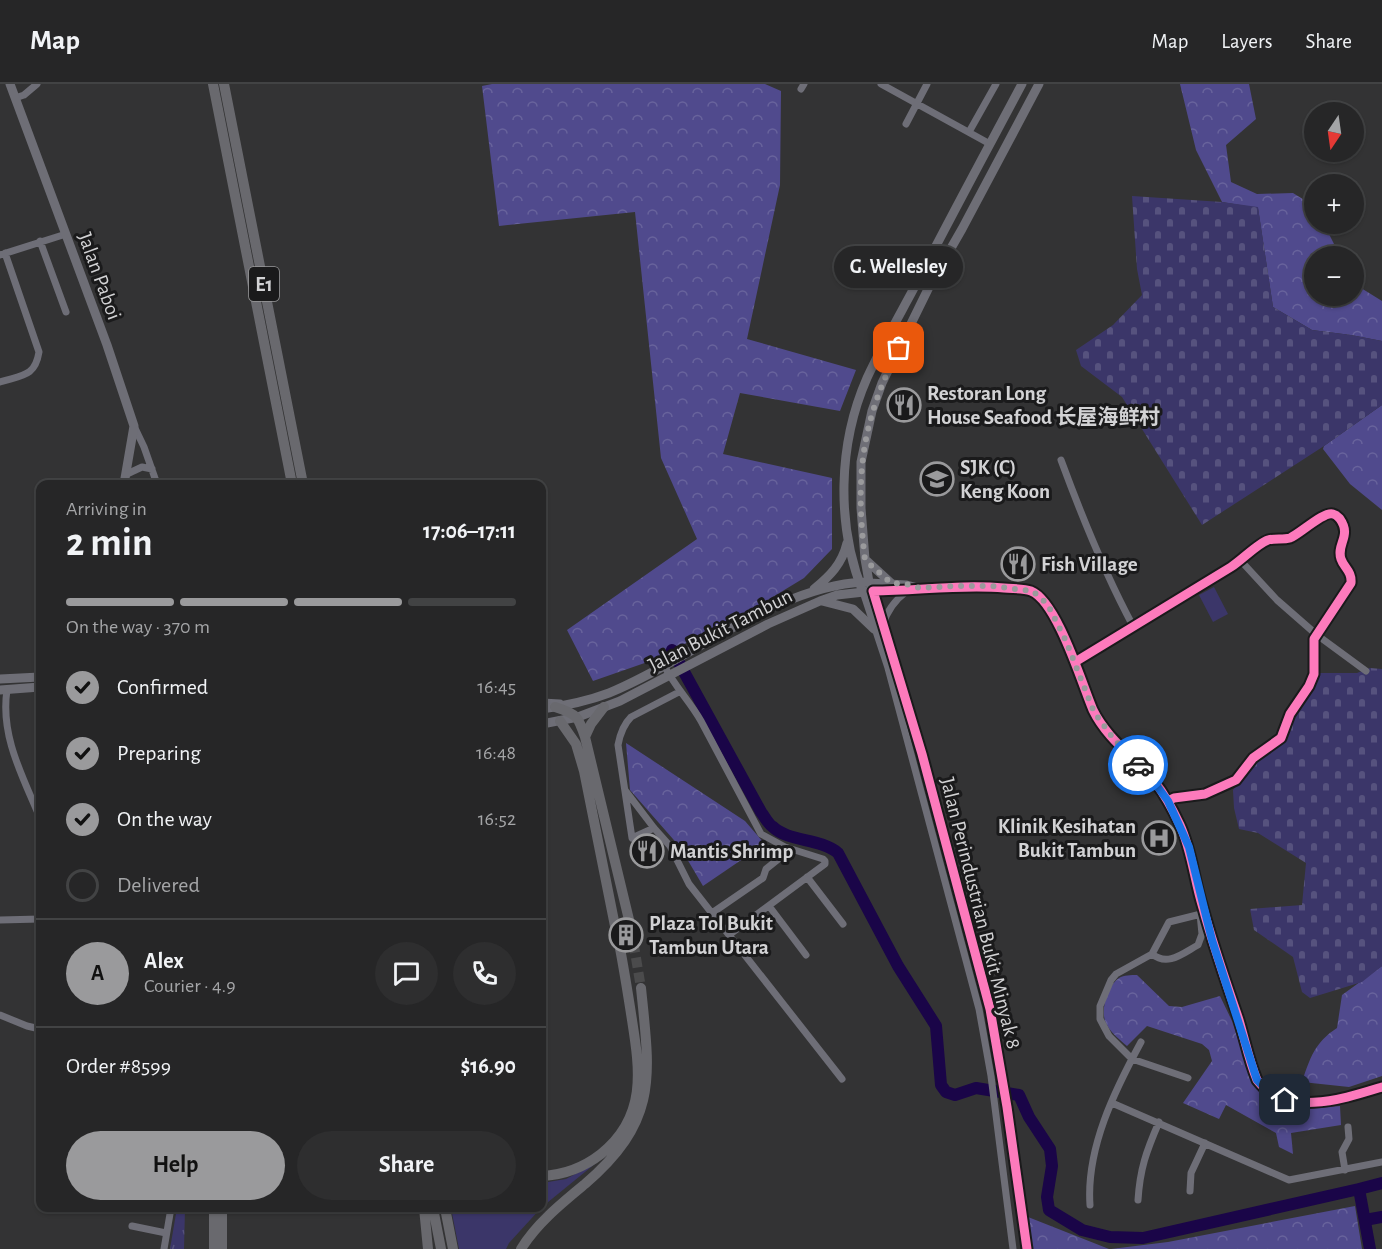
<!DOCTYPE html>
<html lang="en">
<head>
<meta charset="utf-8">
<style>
	body { margin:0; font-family:"Alegreya Sans","Noto Sans SC",sans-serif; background:#2e2e2f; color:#f1f3f6; height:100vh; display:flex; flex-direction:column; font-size:22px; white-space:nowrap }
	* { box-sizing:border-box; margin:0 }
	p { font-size:20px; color:#a4a5a7 }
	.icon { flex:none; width:33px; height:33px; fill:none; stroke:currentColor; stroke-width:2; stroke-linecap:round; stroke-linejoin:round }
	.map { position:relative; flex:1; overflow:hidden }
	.sheet { position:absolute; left:36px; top:396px; width:510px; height:732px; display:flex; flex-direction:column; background:#262627; border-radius:12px; box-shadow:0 2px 4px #0004,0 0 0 2px #424344 }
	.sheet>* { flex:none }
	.needle { width:39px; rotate:193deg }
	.controls { position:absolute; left:1304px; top:18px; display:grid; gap:12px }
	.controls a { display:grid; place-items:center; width:60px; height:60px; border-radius:50%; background:#262627; box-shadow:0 2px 4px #0004,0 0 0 2px #424344; font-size:30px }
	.pin { position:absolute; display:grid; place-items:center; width:51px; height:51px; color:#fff; margin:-26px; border-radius:12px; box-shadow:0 3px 9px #0006 }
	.courier { position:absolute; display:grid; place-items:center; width:60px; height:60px; margin:-30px; border:4px solid #1a73e8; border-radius:50%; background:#fff; color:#222; box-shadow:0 2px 8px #0007 }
	.bubble { position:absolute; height:42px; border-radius:21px; background:#262627; box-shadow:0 2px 4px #0004,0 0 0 2px #424344; font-size:20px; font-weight:700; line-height:42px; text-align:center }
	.headline em { font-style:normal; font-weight:700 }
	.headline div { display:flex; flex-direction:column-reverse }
	.headline { display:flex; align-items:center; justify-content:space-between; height:102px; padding:0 30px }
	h1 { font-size:39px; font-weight:700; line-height:45px }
	.bar { display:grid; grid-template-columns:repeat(4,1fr); gap:9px 6px; align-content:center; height:72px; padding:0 30px }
	.bar i { height:8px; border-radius:4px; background:#424344 }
	.bar .current { background:#9a9a9c }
	.bar p { grid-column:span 4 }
	.line { display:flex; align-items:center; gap:15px; padding:0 30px; border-top:2px solid #424344 }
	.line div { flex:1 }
	.round { display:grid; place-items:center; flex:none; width:63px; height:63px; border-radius:32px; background:#2e2e2f }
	ol { padding:0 30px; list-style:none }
	li { display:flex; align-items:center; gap:18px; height:66px }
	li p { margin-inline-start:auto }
	li .icon { padding:6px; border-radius:50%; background:#9a9a9c; color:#111; stroke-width:4 }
	li:last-child { color:#a4a5a7 }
	li i { width:33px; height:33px; border:3px solid #424344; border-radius:50% }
	.action { display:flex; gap:12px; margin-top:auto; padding:12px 30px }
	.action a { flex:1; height:69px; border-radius:36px; background:#9a9a9c; color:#111; font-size:24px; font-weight:700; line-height:69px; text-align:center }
	.action a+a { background:#2e2e2f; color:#f1f3f6 }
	header { display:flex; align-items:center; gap:36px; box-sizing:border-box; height:84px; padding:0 30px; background:#262627; border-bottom:2px solid #424344 }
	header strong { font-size:28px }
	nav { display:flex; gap:33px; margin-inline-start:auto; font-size:21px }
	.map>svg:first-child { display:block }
	.grass { fill:#3b3669 }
	.forest { fill:url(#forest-crowns) }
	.cemetery { fill:url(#cemetery-stones) }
	.park { fill:url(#park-tufts) }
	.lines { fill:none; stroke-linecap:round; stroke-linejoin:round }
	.river { stroke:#1a0548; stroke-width:12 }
	.highway-tunnel { stroke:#4b4b4c; stroke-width:10; stroke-dasharray:10 5; stroke-linecap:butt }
	.minor { stroke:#6e6e77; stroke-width:7 }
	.major { stroke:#6e6e76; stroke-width:9 }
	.highway { stroke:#69696e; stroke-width:10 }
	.cycleway-casing { stroke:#1a1a1b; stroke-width:13 }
	.cycleway { stroke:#fd7abc; stroke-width:9 }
	.done { stroke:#9a9a9c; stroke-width:6; stroke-dasharray:0 10.8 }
	.route { stroke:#1a73e8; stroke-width:8 }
	.labels { text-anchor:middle; stroke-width:6; stroke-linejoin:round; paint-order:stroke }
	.shield { fill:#1a1a1b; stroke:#9b9b9c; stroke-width:1.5 }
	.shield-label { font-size:20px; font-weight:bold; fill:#d2d2d4 }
	.street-label { font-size:21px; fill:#d2d2d4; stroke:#1a1a1b }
	.poi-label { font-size:21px; font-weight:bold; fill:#d2d2d4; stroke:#1a1a1b; text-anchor:start }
</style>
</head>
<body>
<header>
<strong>Map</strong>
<nav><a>Map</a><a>Layers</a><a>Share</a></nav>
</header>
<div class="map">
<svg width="1382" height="1165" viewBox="0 0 1382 1165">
	<defs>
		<pattern id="forest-crowns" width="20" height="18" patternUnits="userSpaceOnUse" patternTransform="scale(1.5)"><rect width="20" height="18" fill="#504a8d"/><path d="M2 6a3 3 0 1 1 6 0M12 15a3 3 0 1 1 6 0" fill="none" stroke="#68639c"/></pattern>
		<pattern id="cemetery-stones" width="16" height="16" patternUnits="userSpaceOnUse" patternTransform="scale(1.5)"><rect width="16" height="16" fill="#3b3669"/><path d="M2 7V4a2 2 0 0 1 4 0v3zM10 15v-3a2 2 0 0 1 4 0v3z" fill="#56527e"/></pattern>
		<pattern id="park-tufts" width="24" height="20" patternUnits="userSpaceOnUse" patternTransform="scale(1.5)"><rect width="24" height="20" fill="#3b3669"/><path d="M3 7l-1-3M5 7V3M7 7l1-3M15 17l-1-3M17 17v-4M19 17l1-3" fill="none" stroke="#56527e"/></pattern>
	</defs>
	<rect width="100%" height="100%" fill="#333334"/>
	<path class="grass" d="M 1214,503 L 1228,530 L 1213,538 L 1199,511 Z
		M 596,1079 L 542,1123 L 542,1099 L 566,1095 Z
		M 451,1124 L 541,1124 L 509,1159 L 506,1165 L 459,1165 Z"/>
	<path class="forest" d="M 492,0 L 765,0 L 781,7 L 780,101 L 747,255 L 856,286 L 840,327 L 740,309 L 723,370 L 832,394 L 832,465 L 804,494 L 738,534 L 672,566 L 659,574 L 593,597 L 567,546 L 697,455 L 661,374 L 635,128 L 499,142 L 482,2 Z
		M 1180,0 L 1249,0 L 1256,35 L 1226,61 L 1231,98 L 1257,110 L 1293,109 L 1314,122 L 1314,140 L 1324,140 L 1340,172 L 1314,172 L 1314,212 L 1353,212 L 1353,199 L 1382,217 L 1382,257 L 1351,251 L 1312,246 L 1273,223 L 1258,124 L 1222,118 L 1196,66 Z
		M 1382,321 L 1382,426 L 1350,400 L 1323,365 L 1324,362 Z
		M 626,659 L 745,737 L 771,767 L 790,772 L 750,770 L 703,802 L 680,763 L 630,706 Z
		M 1382,882 L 1382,992 L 1349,1003 L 1302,998 C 1310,974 1315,958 1337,944 L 1342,911 Z
		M 1137,891 L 1169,922 L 1182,923 L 1220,912 L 1232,937 L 1251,996 L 1263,1014 L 1259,1024 L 1268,1030 L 1273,1027 L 1276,1021 L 1317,1024 L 1340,1022 L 1341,1041 L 1291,1049 L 1293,1070 L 1279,1063 L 1276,1049 L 1226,1021 L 1219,1035 L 1183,1019 L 1212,977 L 1209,966 L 1202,960 L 1147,942 L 1127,962 C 1120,956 1111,949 1107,941 C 1099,929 1107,902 1119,894 C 1124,891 1131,891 1137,891 Z
		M 1355,1122 L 1362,1165 L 1111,1165 L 1168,1158 Z
		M 1028,1133 L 1109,1165 L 1032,1165 Z"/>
	<path class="cemetery" d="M 1132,112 L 1222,118 L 1258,123 L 1273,223 L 1312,246 L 1351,251 L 1382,257 L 1382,321 L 1324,362 L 1202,441 L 1122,313 L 1081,282 L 1076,266 L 1113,241 L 1142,211 L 1137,185 Z
		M 1370,584 L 1382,585 L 1382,882 L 1362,898 L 1310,914 L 1302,908 L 1293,873 L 1254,846 L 1250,825 L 1302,821 L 1306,779 L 1258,749 L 1239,745 L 1234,724 L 1233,706 L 1261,671 L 1282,659 L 1294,632 L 1319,589 L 1357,589 Z"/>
	<path class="park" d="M 177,1124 L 185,1124 L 184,1165 L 170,1165 Z"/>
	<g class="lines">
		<path class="river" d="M 672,566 L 761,728 C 765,733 768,740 773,743 C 789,758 820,754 838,769 L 898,882 L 936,942 L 941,1001 L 946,1008 L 955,1011 L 976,1004 L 1019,1011 L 1029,1033 L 1050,1065 L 1052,1082 L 1047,1113 L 1049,1126 L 1082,1146 L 1110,1153 L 1143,1154 L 1359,1105
			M 1365,1136 L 1382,1133
			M 1370,1165 L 1359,1105 L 1382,1099"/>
		<path class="highway-tunnel" d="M 631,844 L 641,904"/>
		<path class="minor" d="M 881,0 L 990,60
			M 801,5 L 804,0
			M 15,14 L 24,11 L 37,0
			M 906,40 L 927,0
			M 969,48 L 996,0
			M 40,157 L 66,228
			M 0,171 L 66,150
			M 0,298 C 22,291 35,293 39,268 L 5,169
			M 134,342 L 144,363 L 157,400
			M 1061,376 C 1082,433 1104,488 1133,542
			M 127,390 L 142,383 L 152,385
			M 1241,477 L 1277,516 L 1317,551 L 1366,587
			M 869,498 L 906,500 L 917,503
			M 863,508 L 888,584 L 979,925 L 991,992 L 1013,1165
			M 883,541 C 887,526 895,516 907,507
			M 1075,578 C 1127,546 1179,515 1231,483 C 1242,476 1257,460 1268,456 C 1275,454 1283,456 1290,454 C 1301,449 1324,427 1333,430 C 1337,431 1338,433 1340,435 C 1352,452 1336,460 1341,475 C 1344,484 1352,487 1351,499 L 1314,555 L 1314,590 L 1309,602 L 1290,630 L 1281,654 L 1253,674 L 1236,696 L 1205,710 L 1174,714 L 1168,717
			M 664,581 C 674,602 690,617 701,637 L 761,750 L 785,763 L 823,775 L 825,777 L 825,780 L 729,851
			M 7,606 C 0,652 23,693 40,734
			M 542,618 L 560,619
			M 625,706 L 654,744 L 670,762 L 689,800 L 842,995
			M 654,744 L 632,754 L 618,661 C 620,650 623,641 631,633 L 679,608
			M 807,793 L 843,840
			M 769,822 L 806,871
			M 712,829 L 763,794 L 766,785 L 791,765
			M 0,836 L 40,835
			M 1152,870 C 1168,883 1183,869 1198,861 L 1202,850 L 1200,830
			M 0,931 L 27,942 L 40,945
			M 1188,994 L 1132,975 L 1109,952 L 1100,935 L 1100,922 L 1111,896 L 1116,890 L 1152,870 L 1169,838 L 1205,829
			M 1112,1019 L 1289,1096 L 1382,1078
			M 1345,1086 L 1342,1068 L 1349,1055 L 1348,1043
			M 1190,1107 L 1191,1089 L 1205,1059
			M 1138,1116 C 1140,1085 1146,1068 1159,1038
			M 1090,1121 C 1086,1064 1115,1006 1141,958
			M 132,1142 L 166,1149
			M 164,1165 L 171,1124
			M 1027,1165 L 1007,1023 L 990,925 L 922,670 L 873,507 C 917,507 960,500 1004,504 C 1013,505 1023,504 1031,507 C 1057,517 1082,600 1093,626 C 1107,655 1135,674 1155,698 C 1165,711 1173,726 1180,741 C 1192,767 1194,796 1203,824 C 1213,861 1226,898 1239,936 C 1245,956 1249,977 1257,996 C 1286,1034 1343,1015 1382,1003"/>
		<path class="major" d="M 10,0 L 107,261 L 134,342 L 124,400
			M 867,477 L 891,499
			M 814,505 C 830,492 842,480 847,459
			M 863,508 C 836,441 838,360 867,294 C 884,257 905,222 924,185 C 956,123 989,62 1022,0
			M 822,517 L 853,525 L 874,545
			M 0,595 L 40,593
			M 0,606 L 40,603
			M 542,625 C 563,622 588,617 609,609 C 688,577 777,502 864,498
			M 542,640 L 578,633 L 620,617 L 768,540 L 820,517 L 837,511 L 873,507 L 869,498 L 865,475 L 861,424 L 861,378 L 872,327 L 882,299 L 931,199 L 962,145 L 1039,0"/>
		<path class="highway" d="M 213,0 L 292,400
			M 224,0 L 303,400
			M 555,623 C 577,630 578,632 585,653 L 631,844
			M 560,637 L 576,660 L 584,687 L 616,847
			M 585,653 L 591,640 L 604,623
			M 542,1092 C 563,1091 583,1084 601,1070 C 647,1033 640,987 632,936 C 628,910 624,885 619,859
			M 214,1124 L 214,1165
			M 222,1124 L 222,1165
			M 424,1124 L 428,1165
			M 433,1124 L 441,1165
			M 445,1124 L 453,1165
			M 521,1165 C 537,1139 562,1119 585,1100 C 659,1036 650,993 641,904"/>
		<g class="cycleway-casing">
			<path id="cycleway" d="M 1075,578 C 1127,546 1179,515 1231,483 C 1242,476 1257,460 1268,456 C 1275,454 1283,456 1290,454 C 1301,449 1324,427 1333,430 C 1337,431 1338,433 1340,435 C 1352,452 1336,460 1341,475 C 1344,484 1352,487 1351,499 L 1314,555 L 1314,590 L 1309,602 L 1290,630 L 1281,654 L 1253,674 L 1236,696 L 1205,710 L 1174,714 L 1168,717
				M 1027,1165 L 1007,1023 L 990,925 L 922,670 L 873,507 C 917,507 960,500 1004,504 C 1013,505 1023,504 1031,507 C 1057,517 1082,600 1093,626 C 1107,655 1135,674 1155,698 C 1165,711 1173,726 1180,741 C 1192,767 1194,796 1203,824 C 1213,861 1226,898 1239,936 C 1245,956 1249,977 1257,996 C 1286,1034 1343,1015 1382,1003"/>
		</g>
		<use href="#cycleway" class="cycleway"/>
	</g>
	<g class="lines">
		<path class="done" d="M 899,264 C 861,339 855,392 865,476 L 891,499 L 906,500 L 920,504 L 955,502 L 991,502 L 1032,507 L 1040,513 L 1048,521 L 1066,557 L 1094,628 L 1113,654 L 1138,681"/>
		<path class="route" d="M 1138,681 L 1154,698 L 1168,717 L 1189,763 L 1212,856 L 1257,996 L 1273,1012 L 1285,1016"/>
	</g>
	<defs>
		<g id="restaurant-ring" transform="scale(1.725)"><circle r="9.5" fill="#1a1a1b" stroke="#9a9a9c" stroke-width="1.5"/><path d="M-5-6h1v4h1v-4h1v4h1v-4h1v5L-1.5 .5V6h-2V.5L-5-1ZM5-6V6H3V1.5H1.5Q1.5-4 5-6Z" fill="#9a9a9c"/></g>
		<g id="school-ring" transform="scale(1.725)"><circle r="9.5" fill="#1a1a1b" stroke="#9a9a9c" stroke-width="1.5"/><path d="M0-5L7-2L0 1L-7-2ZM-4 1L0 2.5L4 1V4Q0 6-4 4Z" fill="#9a9a9c"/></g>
		<g id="hospital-ring" transform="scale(1.725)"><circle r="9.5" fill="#1a1a1b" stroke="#9a9a9c" stroke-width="1.5"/><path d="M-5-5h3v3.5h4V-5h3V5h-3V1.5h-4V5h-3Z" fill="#9a9a9c"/></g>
		<g id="building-ring" transform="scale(1.725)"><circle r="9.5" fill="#1a1a1b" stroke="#9a9a9c" stroke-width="1.5"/><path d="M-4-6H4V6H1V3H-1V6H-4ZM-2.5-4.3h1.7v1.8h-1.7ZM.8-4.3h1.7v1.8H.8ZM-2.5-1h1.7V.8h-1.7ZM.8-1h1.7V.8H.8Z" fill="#9a9a9c"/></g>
	</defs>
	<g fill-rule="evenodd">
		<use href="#restaurant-ring" x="904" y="321"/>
		<use href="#school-ring" x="937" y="395"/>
		<use href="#restaurant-ring" x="1018" y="480"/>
		<use href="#hospital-ring" x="1159" y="754"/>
		<use href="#restaurant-ring" x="647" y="767"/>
		<use href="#building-ring" x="626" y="851"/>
	</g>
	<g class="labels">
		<rect class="shield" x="249" y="183" width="30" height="34" rx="4.5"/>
		<g class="shield-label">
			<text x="264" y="207">E1</text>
		</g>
		<g class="street-label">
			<text transform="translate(100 192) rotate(70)" y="7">Jalan Paboi</text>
			<text transform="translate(720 546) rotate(-27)" y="7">Jalan Bukit Tambun</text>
			<text transform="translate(981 829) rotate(76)" y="7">Jalan Perindustrian Bukit Minyak 8</text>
		</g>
		<g class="poi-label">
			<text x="927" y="316">Restoran Long<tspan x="927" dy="24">House Seafood 长屋海鲜村</tspan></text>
			<text x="960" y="390">SJK (C)<tspan x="960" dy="24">Keng Koon</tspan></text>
			<text x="1041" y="487">Fish Village</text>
			<text x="1136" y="749" text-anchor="end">Klinik Kesihatan<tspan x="1136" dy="24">Bukit Tambun</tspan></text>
			<text x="670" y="774">Mantis Shrimp</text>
			<text x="649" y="846">Plaza Tol Bukit<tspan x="649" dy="24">Tambun Utara</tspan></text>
		</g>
	</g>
</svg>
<div class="controls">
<a><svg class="needle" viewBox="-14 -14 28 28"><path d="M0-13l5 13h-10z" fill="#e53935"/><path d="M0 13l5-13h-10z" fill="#a4a5a7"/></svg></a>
<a>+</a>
<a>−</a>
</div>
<div class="pin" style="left:899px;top:264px;background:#ea580c"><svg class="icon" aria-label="bag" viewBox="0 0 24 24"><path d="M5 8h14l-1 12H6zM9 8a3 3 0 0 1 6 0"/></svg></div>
<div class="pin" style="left:1285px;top:1016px;background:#1f2937"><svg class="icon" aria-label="home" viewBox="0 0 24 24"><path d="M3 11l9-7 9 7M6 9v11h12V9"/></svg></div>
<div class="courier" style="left:1138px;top:681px"><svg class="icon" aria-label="car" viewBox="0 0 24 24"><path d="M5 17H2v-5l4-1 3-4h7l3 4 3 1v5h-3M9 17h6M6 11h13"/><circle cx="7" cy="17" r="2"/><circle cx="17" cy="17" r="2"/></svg></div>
<div class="bubble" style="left:834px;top:162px;width:129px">G. Wellesley</div>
<section class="sheet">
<div class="headline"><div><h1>2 min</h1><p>Arriving in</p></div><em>17:06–17:11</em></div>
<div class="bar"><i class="current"></i><i class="current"></i><i class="current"></i><i></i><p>On the way · 370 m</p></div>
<ol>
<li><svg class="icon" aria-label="check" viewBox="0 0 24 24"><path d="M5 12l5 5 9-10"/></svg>Confirmed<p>16:45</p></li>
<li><svg class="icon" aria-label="check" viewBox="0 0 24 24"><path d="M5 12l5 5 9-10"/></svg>Preparing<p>16:48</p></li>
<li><svg class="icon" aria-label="check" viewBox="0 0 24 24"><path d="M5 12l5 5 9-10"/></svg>On the way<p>16:52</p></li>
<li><i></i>Delivered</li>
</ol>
<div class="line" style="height:108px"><b class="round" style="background:#9a9a9c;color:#111">A</b><div><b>Alex</b><p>Courier · 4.9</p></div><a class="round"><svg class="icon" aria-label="chat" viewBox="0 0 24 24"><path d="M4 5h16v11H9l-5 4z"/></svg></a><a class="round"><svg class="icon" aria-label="phone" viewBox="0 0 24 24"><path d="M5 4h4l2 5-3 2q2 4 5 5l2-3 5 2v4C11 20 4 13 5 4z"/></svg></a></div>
<div class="line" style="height:78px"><div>Order #8599</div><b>$16.90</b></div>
<div class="action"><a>Help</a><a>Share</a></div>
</section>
</div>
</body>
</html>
